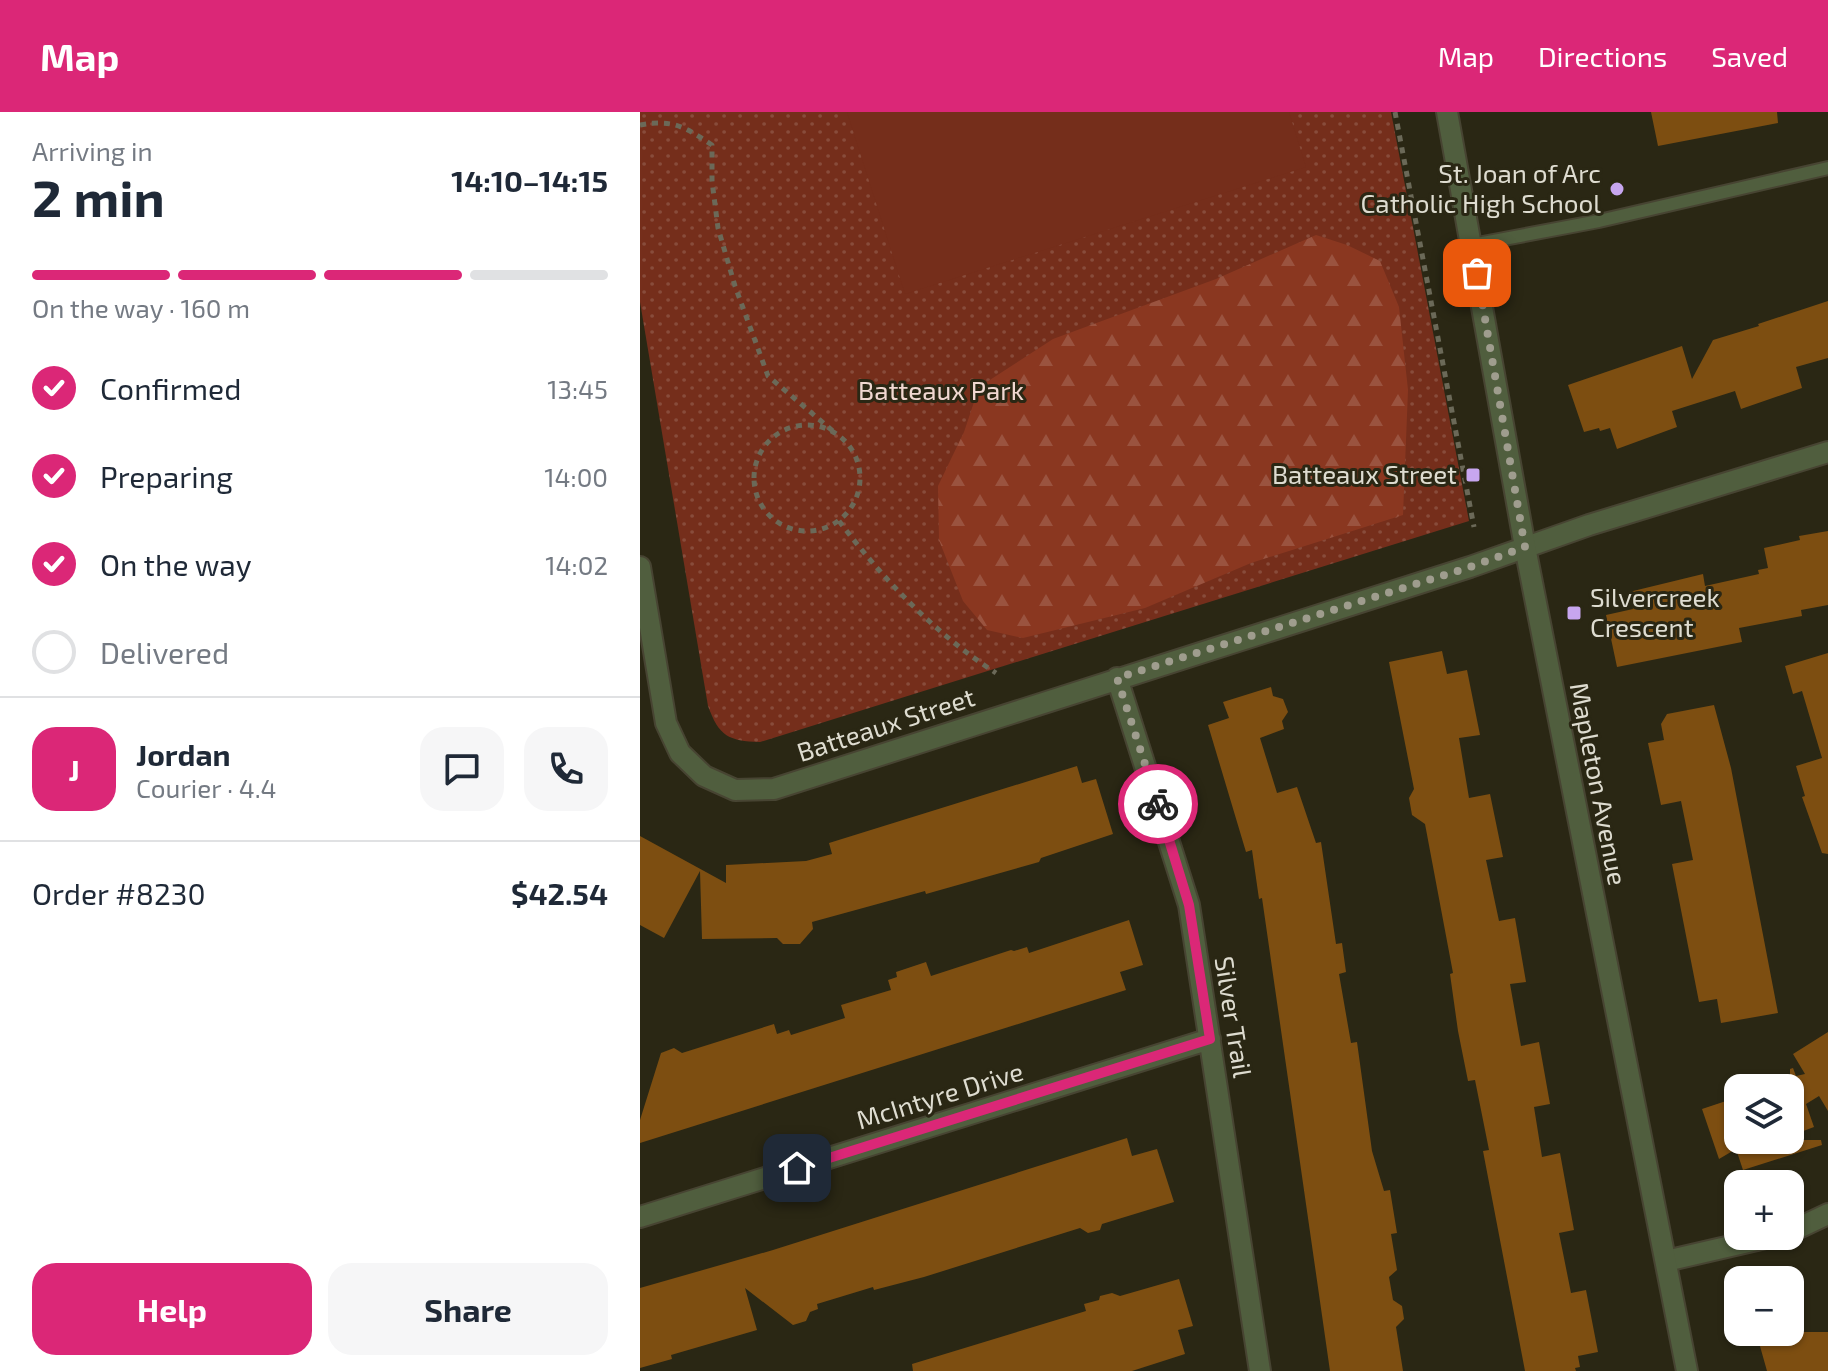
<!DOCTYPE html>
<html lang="en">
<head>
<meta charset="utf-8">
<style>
	body { margin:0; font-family:"Exo 2",sans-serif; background:#f6f6f7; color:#1f2937; height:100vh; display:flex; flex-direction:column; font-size:30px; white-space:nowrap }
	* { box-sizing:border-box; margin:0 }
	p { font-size:26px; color:#747a83 }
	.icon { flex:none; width:44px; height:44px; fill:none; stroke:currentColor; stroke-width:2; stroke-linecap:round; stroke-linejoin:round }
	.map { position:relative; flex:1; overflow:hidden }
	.drawer { display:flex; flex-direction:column; background:#fff; width:640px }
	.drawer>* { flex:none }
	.controls { position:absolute; left:1084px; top:962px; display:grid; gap:16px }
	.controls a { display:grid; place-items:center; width:80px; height:80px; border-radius:16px; background:#fff; box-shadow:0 2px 6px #0004; font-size:40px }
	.pin { position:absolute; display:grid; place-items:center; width:68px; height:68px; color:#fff; margin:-34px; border-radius:16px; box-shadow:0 4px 12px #0006 }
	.courier { position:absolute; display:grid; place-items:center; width:80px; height:80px; margin:-40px; border:6px solid #db2777; border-radius:50%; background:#fff; color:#222; box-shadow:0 2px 10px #0007 }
	.head em { font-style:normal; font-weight:700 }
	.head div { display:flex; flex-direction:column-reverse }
	.head { display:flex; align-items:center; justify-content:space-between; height:136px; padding:0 32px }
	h1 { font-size:52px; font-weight:700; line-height:60px }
	.bar { display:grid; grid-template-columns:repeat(4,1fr); gap:12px 8px; align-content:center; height:96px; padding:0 32px }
	.bar i { height:10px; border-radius:6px; background:#e0e1e3 }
	.bar .on { background:#db2777 }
	.bar p { grid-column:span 4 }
	.line { display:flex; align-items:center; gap:20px; padding:0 32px; border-top:2px solid #e0e1e3 }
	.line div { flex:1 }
	.round { display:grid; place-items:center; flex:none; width:84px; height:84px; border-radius:24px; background:#f6f6f7 }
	ol { padding:0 32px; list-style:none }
	li { display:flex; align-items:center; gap:24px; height:88px }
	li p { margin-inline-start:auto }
	li .icon { padding:8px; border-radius:50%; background:#db2777; color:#fff; stroke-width:4 }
	li:last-child { color:#747a83 }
	li i { width:44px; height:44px; border:4px solid #e0e1e3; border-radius:50% }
	.button { display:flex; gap:16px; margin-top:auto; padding:16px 32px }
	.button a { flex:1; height:92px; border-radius:24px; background:#db2777; color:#fff; font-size:32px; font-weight:700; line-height:92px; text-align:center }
	.button a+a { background:#f6f6f7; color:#1f2937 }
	header { display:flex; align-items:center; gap:48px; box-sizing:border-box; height:112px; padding:0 40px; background:#db2777; color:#fff }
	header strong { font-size:38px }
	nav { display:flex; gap:44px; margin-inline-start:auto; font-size:28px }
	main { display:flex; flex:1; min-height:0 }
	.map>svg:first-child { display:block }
	.grass { fill:url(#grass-dots) }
	.forest { fill:url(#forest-firs) }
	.garden { fill:#752e1b }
	.building { fill:#7d4e11 }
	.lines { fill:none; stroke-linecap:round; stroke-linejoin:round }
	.service-casing { stroke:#474432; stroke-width:16 }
	.minor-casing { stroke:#474432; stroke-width:24 }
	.tertiary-casing { stroke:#474432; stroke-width:24 }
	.path { stroke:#6b6958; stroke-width:5; stroke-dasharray:6 6; stroke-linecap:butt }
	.service { stroke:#505e3e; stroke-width:12 }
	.minor { stroke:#505e3e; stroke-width:20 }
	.tertiary { stroke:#505e3e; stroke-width:20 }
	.done { stroke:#9f9d8e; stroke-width:8; stroke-dasharray:0 14.4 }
	.route { stroke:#db2777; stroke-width:10 }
	.poi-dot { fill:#c7a6ef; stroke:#2a2714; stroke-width:3 }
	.labels { text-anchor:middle; stroke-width:6; stroke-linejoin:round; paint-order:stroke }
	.poi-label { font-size:26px; fill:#dedcd0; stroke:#2a2714; text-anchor:end }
	.park-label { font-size:26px; fill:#f1d8d1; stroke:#2a2714 }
	.street-label { font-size:26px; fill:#dedcd0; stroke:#2a2714 }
</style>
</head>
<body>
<header>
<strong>Map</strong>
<nav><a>Map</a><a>Directions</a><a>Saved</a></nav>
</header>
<main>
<section class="drawer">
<div class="head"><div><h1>2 min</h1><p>Arriving in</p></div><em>14:10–14:15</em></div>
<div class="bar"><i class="on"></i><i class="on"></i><i class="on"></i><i></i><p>On the way · 160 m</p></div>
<ol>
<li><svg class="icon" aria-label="check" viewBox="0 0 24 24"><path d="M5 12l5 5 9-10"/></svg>Confirmed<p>13:45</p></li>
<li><svg class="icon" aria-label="check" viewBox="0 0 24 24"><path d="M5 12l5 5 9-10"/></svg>Preparing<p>14:00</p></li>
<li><svg class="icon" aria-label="check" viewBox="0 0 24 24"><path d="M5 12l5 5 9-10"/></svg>On the way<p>14:02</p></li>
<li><i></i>Delivered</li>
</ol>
<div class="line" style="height:144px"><b class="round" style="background:#db2777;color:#fff">J</b><div><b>Jordan</b><p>Courier · 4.4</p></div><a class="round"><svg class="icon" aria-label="chat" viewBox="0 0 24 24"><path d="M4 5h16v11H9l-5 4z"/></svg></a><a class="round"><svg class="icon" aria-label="phone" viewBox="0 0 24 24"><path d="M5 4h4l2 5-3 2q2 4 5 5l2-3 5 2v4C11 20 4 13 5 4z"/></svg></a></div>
<div class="line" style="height:104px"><div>Order #8230</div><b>$42.54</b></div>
<div class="button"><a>Help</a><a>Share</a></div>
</section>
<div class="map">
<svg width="1188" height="1259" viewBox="0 0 1188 1259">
	<defs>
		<pattern id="grass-dots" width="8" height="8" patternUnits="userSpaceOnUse" patternTransform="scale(2)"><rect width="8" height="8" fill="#752e1b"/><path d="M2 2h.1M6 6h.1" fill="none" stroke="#884c3b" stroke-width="1.8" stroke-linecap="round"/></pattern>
		<pattern id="forest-firs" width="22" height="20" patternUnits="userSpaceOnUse" patternTransform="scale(2)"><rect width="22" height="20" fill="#8a3720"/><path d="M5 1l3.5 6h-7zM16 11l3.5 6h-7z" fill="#9a533f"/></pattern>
	</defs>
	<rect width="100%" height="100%" fill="#2a2714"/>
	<path class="grass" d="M 0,0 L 751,0 L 829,409 L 120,630 C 88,629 79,624 68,594 L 0,190 Z"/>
	<path class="forest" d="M 676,123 L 707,133 L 740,149 L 759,195 L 768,278 L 763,403 L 611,451 L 505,496 L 383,526 L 347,518 L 323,489 L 299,428 L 298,374 L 324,320 L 339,275 L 413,227 L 576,167 Z"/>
	<path class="garden" d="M 207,0 L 649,0 L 666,55 L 265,182 Z"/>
	<path class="building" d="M 1011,0 L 1137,0 L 1138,11 L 1018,34 Z
		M 1188,189 L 1188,246 L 1156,255 L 1162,276 L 1101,297 L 1095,279 L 1032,299 L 1037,315 L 977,337 L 970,316 L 960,319 L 959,316 L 944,320 L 928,273 L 1042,234 L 1052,267 L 1073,228 L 1119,214 L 1118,212 Z
		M 1188,419 L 1188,493 L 1161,498 L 1162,504 L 1099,516 L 1102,530 L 977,555 L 966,503 L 993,497 L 989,480 L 1063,462 L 1065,474 L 1119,462 L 1118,458 L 1128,456 L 1124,436 L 1160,428 L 1159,424 Z
		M 802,539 L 807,562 L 827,558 L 840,623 L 819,626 L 829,686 L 850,682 L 863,745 L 846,748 L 859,809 L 875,806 L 886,870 L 870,872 L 881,934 L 899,930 L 910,992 L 894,995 L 902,1045 L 920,1041 L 934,1118 L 919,1121 L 931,1181 L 946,1178 L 958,1240 L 938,1244 L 940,1255 L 935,1256 L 936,1259 L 885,1259 L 843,1039 L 849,1038 L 835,968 L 828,969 L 818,919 L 810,862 L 813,861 L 785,712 L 772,703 L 769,686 L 774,677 L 749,550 Z
		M 1188,541 L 1188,742 L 1182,741 L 1162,685 L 1165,684 L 1156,654 L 1182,646 L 1162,579 L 1153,582 L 1145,554 Z
		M 631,575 L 633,584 L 643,587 L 648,600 L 642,609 L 644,617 L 620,626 L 637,681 L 657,675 L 676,731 L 681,730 L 696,832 L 702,831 L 706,860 L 699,862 L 711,931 L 717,930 L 732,1039 L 744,1079 L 750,1078 L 757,1121 L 751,1122 L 757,1158 L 749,1165 L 753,1188 L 762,1194 L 764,1207 L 756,1215 L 763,1259 L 690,1259 L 622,786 L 619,787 L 612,738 L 606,740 L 568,613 L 589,606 L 583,590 Z
		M 1074,593 L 1091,656 L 1138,901 L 1081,911 L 1077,887 L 1059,890 L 1032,752 L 1053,748 L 1041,689 L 1021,693 L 1008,631 L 1024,628 L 1021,612 L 1027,602 Z
		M 437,654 L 442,671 L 456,667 L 473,722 L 401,746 L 399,750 L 286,782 L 285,779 L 172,810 L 173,817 L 160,832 L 143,832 L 137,826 L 62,827 L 60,759 L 24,826 L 0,813 L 0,724 L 86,771 L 86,753 L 166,749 L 192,742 L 189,731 Z
		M 489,808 L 503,853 L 480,860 L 486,878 L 0,1031 L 0,1008 L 21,941 L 34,936 L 42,941 L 134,912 L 137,922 L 149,918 L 151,923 L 205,906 L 201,893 L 251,878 L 248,868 L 257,865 L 256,860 L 286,850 L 291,864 L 371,838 L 374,839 L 387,835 L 389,841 Z
		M 1188,920 L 1188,999 L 1179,984 L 1166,992 L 1174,1015 L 1150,1024 L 1150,957 L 1153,956 L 1156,964 L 1165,962 L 1153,942 Z
		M 1098,985 L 1098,1028 L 1181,1028 L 1182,1033 L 1103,1058 L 1096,1037 L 1079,1047 L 1062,997 Z
		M 487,1026 L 492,1044 L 517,1037 L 534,1090 L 462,1112 L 460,1118 L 448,1121 L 440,1116 L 284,1165 L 234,1178 L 233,1175 L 177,1192 L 178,1197 L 170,1200 L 166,1209 L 153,1213 L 105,1176 L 117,1218 L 31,1243 L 32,1247 L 0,1256 L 0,1176 L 133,1138 Z
		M 539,1167 L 553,1214 L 538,1218 L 545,1242 L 492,1259 L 273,1259 L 272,1252 L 446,1199 L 444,1192 L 459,1188 L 460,1184 L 472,1181 L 480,1184 Z
		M 1116,1220 L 1188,1220 L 1188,1259 L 1127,1259 Z"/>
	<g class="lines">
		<g class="service-casing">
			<path id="service" d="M 832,133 L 959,109 L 1188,56"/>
		</g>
		<g class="minor-casing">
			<path id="minor" d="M 0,455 L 26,611 L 40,641 L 64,664 L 95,678 L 134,677 L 830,455 L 949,413 L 1188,340
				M 477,566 L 549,793 L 620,1259
				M 0,1105 L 570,927
				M 1150,1120 L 1188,1102
				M 1026,1149 L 1134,1124"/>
		</g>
		<g class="tertiary-casing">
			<path id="tertiary" d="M 807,0 L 885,435 L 1047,1259"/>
		</g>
		<path class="path" d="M 755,0 L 834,415
			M 0,13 C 33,7 45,15 72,33 L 72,69 L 78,116 L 95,174 L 128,264 L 194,320
			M114 366a53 53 0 1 1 106 0a53 53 0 1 1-106 0Z
			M 199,409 C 243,467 294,521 356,561"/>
		<use href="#service" class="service"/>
		<use href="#minor" class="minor"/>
		<use href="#tertiary" class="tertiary"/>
	</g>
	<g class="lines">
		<path class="done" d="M 518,692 L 477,566 L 830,455 L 885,435 L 837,161"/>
		<path class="route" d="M 157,1056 L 570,927 L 549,793 L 518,692"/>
	</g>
	<g class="poi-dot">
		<circle cx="977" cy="77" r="8"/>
		<rect x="825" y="355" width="16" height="16" rx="4"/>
		<rect x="926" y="493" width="16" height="16" rx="4"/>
	</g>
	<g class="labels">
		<g class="poi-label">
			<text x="961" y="71">St. Joan of Arc<tspan x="961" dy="30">Catholic High School</tspan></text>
			<text x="817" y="372">Batteaux Street</text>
			<text x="950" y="495" text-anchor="start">Silvercreek<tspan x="950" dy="30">Crescent</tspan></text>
		</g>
		<g class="park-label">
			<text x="301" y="288">Batteaux Park</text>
		</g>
		<g class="street-label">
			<text transform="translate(246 613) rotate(-18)" y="9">Batteaux Street</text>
			<text transform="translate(958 672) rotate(79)" y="9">Mapleton Avenue</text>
			<text transform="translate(593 905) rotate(81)" y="9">Silver Trail</text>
			<text transform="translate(300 984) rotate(-17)" y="9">McIntyre Drive</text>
		</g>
	</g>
</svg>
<div class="controls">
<a><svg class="icon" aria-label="layers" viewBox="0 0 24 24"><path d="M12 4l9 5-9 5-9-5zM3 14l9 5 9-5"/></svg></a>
<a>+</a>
<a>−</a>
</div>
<div class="pin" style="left:837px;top:161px;background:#ea580c"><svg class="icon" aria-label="bag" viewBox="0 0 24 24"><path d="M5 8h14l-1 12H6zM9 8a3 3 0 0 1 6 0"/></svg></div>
<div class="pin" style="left:157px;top:1056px;background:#1f2937"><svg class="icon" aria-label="home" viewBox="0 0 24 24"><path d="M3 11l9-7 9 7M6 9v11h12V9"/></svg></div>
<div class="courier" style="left:518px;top:692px"><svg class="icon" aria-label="bike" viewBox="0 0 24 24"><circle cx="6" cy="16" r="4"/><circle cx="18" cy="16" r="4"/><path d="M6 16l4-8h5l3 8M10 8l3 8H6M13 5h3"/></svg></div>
</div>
</main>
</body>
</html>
